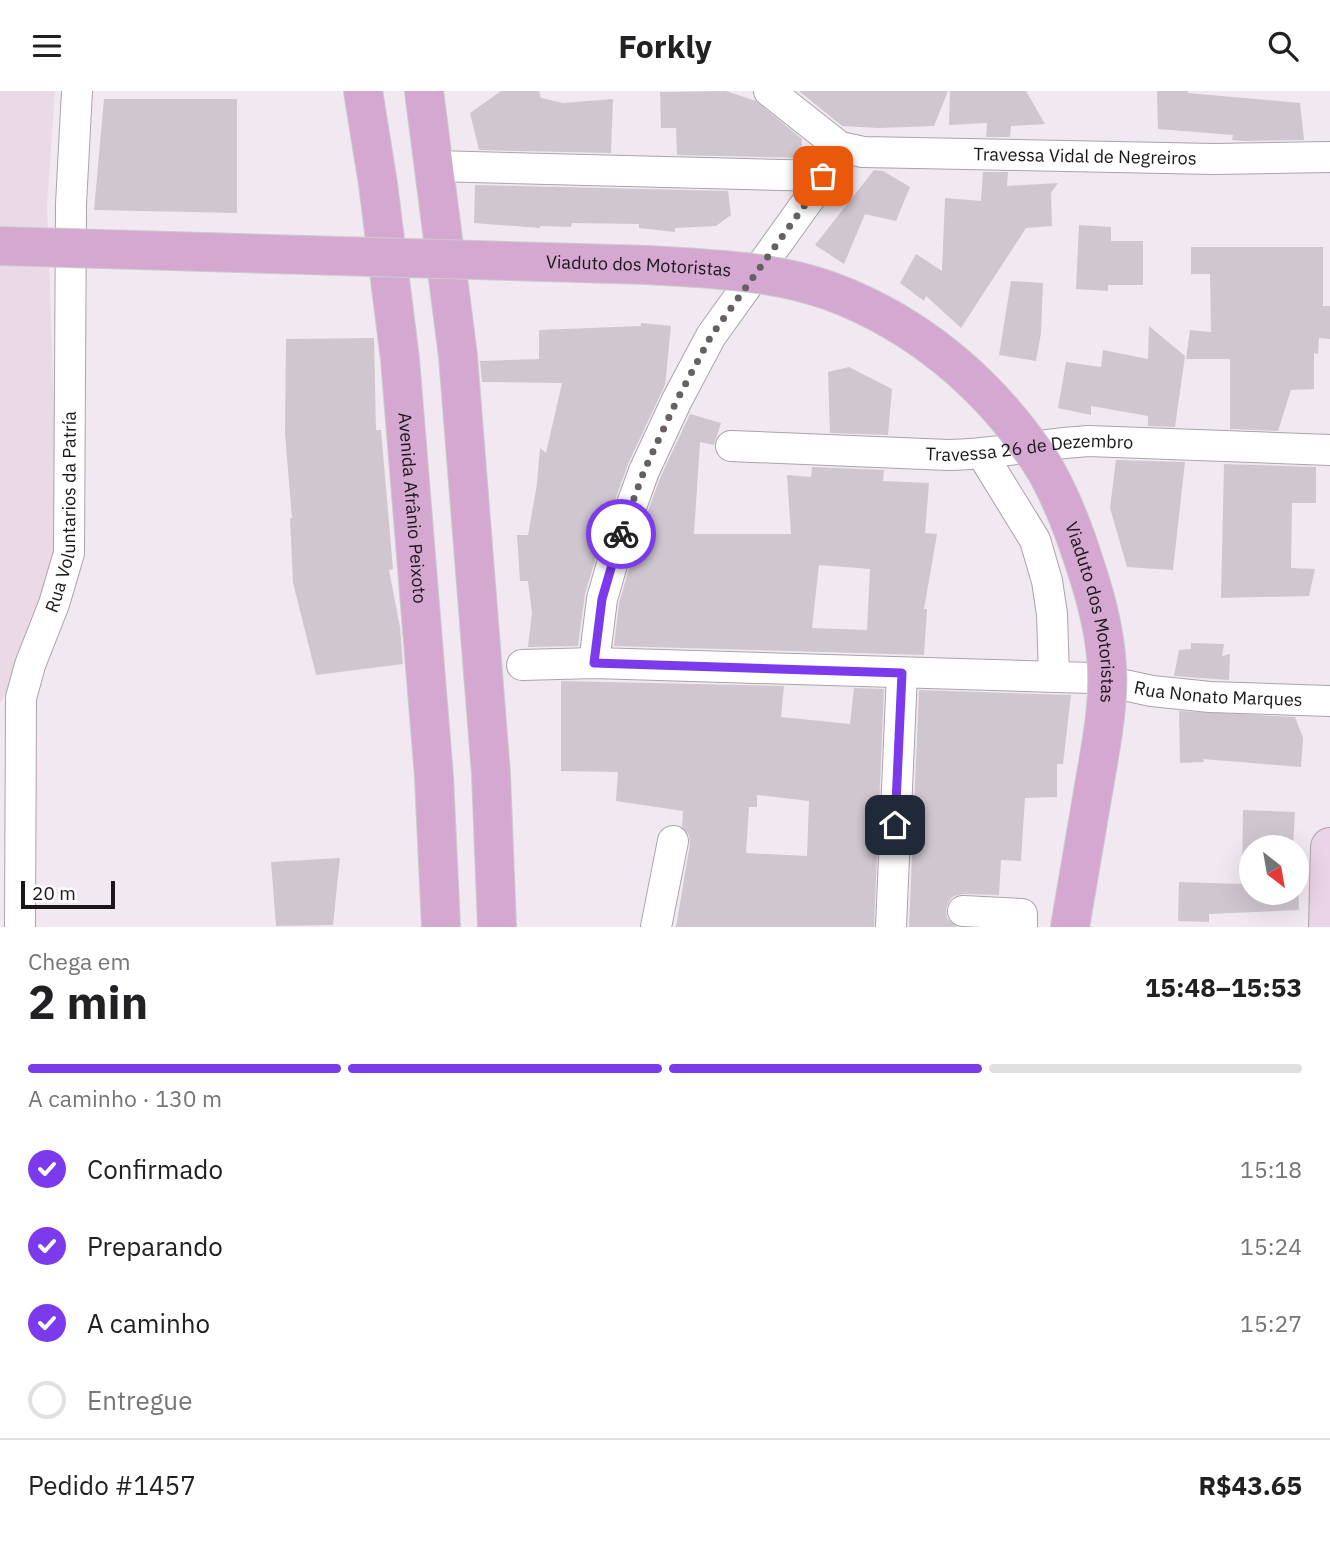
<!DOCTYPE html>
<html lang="pt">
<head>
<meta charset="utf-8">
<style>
	body { margin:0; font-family:"IBM Plex Sans",sans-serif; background:#f2f2f2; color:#202124; height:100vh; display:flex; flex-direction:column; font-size:26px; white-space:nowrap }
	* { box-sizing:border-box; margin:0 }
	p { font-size:23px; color:#757577 }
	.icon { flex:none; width:38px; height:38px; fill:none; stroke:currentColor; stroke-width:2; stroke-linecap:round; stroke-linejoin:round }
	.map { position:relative; height:836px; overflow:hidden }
	.panel { display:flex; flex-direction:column; background:#fff; flex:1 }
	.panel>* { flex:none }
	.needle { width:46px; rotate:149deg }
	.tools { position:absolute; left:1239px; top:744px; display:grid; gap:14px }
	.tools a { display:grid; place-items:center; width:70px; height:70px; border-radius:50%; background:#fff; box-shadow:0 7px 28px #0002; font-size:35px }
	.scale { position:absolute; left:21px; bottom:18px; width:94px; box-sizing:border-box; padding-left:7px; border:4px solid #1a1619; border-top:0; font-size:19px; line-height:24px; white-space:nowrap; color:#1a1619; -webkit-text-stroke:5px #fff; paint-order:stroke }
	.pin { position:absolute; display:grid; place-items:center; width:60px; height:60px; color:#fff; margin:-30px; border-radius:14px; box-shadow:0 4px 10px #0006 }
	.courier { position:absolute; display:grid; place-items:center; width:70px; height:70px; margin:-35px; border:5px solid #7c3aed; border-radius:50%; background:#fff; color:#222; box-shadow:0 2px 9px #0007 }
	.headline em { font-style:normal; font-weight:700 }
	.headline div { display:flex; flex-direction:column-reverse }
	.headline { display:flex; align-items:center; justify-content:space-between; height:119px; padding:0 28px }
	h1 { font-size:46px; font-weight:700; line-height:52px }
	.bar { display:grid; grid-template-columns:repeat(4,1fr); gap:10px 7px; align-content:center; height:84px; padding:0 28px }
	.bar i { height:9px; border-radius:5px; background:#e0e0e0 }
	.bar .selected { background:#7c3aed }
	.bar p { grid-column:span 4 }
	.line { display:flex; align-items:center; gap:18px; padding:0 28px; border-top:2px solid #e0e0e0 }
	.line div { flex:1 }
	ol { padding:0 28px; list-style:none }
	li { display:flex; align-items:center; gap:21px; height:77px }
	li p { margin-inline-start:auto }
	li .icon { padding:7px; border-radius:50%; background:#7c3aed; color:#fff; stroke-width:4 }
	li:last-child { color:#757577 }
	li i { width:38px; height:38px; border:4px solid #e0e0e0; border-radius:50% }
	header { display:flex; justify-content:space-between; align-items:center; height:91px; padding:0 28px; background:#fff; font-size:32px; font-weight:700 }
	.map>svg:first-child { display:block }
	.built { fill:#eadae8 }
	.building { fill:#d0c6cf; fill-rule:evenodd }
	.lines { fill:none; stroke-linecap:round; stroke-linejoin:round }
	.street-casing { stroke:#aba2aa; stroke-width:32 }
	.secondary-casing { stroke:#aba2aa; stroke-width:40 }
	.primary-casing { stroke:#cdcccc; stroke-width:40 }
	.street { stroke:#fff; stroke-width:30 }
	.secondary { stroke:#ead4e8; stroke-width:38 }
	.primary { stroke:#d4a8d0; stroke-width:38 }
	.primary-bridge-casing { stroke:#cdcccc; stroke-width:40; stroke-linecap:butt }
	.primary-bridge { stroke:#d4a8d0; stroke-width:38 }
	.done { stroke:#666065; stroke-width:7; stroke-dasharray:0 12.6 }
	.route { stroke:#7c3aed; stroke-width:9 }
	.labels { text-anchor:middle; stroke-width:5; stroke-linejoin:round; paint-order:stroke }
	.street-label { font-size:18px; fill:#1a1619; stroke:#fff }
</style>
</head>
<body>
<header><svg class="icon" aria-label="menu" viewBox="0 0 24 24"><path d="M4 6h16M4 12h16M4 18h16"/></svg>Forkly<svg class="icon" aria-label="search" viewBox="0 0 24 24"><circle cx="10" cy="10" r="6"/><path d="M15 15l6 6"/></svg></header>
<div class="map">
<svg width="1330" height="836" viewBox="0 0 1330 836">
	<rect width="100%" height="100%" fill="#f2e8f1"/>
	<path class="built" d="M 0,0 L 55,0 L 47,113 L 59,467 L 22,572 L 0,613 Z"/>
	<path class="building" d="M 501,0 L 539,0 L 541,7 L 563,12 L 613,8 L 611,62 L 479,59 L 470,22 Z
		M 726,0 L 756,10 L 802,48 L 801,67 L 677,64 L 676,37 L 661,37 L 660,1 Z
		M 799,0 L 948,0 L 934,35 L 878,37 L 842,35 Z
		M 950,0 L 1026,0 L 1045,33 L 1011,35 L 1010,46 L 986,46 L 987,32 L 949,34 Z
		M 1157,0 L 1188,0 L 1188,2 L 1300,12 L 1304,49 L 1244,50 L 1232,49 L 1233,44 L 1158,38 Z
		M 104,8 L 237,8 L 237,122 L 94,119 Z
		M 874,79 L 883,80 L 910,96 L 896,130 L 865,123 L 844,173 L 815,154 Z
		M 983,81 L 1008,81 L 1007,95 L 1058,92 L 1051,102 L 1052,135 L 1026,137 L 961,237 L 926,205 L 924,210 L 900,192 L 916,163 L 942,180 L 945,107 L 981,110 Z
		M 475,94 L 728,100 L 731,124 L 716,135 L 675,137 L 675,141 L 639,137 L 639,133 L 572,132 L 571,136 L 540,135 L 540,137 L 474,132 Z
		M 1079,134 L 1111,136 L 1111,150 L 1143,150 L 1143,194 L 1108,194 L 1108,200 L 1076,198 Z
		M 1191,156 L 1323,156 L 1323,215 L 1330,215 L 1330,248 L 1319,247 L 1318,263 L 1314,262 L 1314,298 L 1291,299 L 1278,340 L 1230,338 L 1230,268 L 1186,268 L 1190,239 L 1211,241 L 1210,183 L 1191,183 Z
		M 1011,190 L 1043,192 L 1041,242 L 1036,270 L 999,264 Z
		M 641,232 L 671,235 L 665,294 L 628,373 L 603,443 L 585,503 L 578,555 L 528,556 L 532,522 L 528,490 L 520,490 L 517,444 L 528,444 L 537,393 L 540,357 L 546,362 L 562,292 L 482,291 L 480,270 L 539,268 L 539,239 L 641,235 Z
		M 1149,235 L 1185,265 L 1175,336 L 1148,335 L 1148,325 L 1091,315 L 1091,324 L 1058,317 L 1066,271 L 1101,276 L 1103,259 L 1148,268 Z
		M 374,247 L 376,339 L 381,339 L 393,478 L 389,479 L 400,536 L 403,573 L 316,584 L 293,492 L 290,427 L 292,427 L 285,343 L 286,248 Z
		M 849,276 L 892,298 L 888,344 L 830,342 L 828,281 Z
		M 690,323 L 721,332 L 714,354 L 700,351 L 694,443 L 791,443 L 787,384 L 811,386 L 812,376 L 884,379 L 883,390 L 929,392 L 925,442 L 937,443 L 924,518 L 927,518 L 924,564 L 614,555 L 619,512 L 636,454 L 660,387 ZM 819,474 L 870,478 L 867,539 L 812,537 Z
		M 1116,369 L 1185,371 L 1173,479 L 1127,476 L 1110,417 Z
		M 1224,373 L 1316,376 L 1316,412 L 1292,412 L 1291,477 L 1315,478 L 1309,505 L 1221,507 Z
		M 1191,552 L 1224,553 L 1222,565 L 1230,563 L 1229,589 L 1174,585 L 1179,559 L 1191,558 Z
		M 561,590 L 784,595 L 781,626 L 850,633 L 854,597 L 884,598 L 874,836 L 676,836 L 690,753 L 689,744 L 682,736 L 683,720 L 616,710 L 618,681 L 561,680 ZM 757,704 L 809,710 L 807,765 L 746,762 L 749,716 L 757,716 Z
		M 919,599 L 1071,604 L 1063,673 L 1057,673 L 1057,706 L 1025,707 L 1021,770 L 1001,769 L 999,804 L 963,803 L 954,805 L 949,810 L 946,818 L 947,827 L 957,836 L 909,836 Z
		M 1179,620 L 1295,626 L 1303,647 L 1301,676 L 1203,668 L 1204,671 L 1180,672 Z
		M 1243,719 L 1295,721 L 1293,756 L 1251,756 L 1251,802 L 1297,802 L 1298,791 L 1299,819 L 1209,823 L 1209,831 L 1178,830 L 1179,791 L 1242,793 Z
		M 340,767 L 333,834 L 276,835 L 271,771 Z"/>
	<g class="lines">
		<g class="street-casing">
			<g id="street">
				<path id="s1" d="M 769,0 L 840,56 L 863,61 L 1214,68 L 1330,66"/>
				<path d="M 433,75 L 823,85"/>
				<path id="s2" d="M 731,355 L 949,364 C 996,363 1041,353 1088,350 L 1330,359"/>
				<path d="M 982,363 L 1035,449 L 1047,490 L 1052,523 L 1054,586"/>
				<path d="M 594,572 L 602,508 L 619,449 L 644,380 L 677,309 L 711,245 L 812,104 L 840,56"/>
				<path id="s3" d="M 522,574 L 594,572 L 1091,587 L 1152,600 L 1210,606 L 1330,610"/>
				<path d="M 963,820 L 1022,823 L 1022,836"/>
				<path id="s4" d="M 20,836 L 21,607 L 30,574 L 54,513 L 69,462 L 71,113 L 77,0"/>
				<path d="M 656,836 L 673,750"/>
				<path d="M 891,836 L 902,582"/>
			</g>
		</g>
		<g class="secondary-casing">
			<path id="secondary" d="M 1328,836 L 1330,756"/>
		</g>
		<g class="primary-casing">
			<g id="primary">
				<path id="s5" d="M 363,0 L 378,93 L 400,268 L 434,686 L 441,836"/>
				<path d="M 424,0 L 458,265 L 491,683 L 497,836"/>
				<path d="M 1070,836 L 1094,695"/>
			</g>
		</g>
		<use href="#street" class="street"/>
		<use href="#secondary" class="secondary"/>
		<use href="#primary" class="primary"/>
		<g class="primary-bridge-casing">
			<g id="primary-bridge">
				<path id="s6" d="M 0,155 L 648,174 C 709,178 772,179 830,200 C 917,232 989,293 1040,370 C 1060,401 1075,442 1086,477 C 1095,504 1103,535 1106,564 C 1111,606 1101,654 1094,695"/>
			</g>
		</g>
		<use href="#primary-bridge" class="primary-bridge"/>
	</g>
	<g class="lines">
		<path class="done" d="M 621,443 L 644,380 L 677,309 L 711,245 L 812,104 L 823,85"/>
		<path class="route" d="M 621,443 L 602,508 L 594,572 L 902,582 L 895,734"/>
	</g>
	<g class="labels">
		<g class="street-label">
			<text dy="6" stroke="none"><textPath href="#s1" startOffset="336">Travessa Vidal de Negreiros</textPath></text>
			<text dy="6" stroke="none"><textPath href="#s6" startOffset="639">Viaduto dos Motoristas</textPath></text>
			<text dy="6" stroke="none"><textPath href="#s2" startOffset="299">Travessa 26 de Dezembro</textPath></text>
			<text dy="6" stroke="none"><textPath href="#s5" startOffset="420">Avenida Afrânio Peixoto</textPath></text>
			<text dy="6" stroke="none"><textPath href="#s4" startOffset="422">Rua Voluntarios da Patría</textPath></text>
			<text dy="6" stroke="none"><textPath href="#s6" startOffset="1269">Viaduto dos Motoristas</textPath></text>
			<text dy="6" stroke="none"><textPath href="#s3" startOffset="698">Rua Nonato Marques</textPath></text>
		</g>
	</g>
</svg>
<div class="tools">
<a><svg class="needle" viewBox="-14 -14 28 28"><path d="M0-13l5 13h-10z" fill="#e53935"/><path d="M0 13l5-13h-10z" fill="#757577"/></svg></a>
</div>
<div class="scale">20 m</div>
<div class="pin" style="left:823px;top:85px;background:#ea580c"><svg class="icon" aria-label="bag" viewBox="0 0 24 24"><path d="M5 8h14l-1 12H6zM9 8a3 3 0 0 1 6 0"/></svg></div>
<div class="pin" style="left:895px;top:734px;background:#1f2937"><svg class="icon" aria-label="home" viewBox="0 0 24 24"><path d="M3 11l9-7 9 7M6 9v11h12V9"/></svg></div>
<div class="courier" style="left:621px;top:443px"><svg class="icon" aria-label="bike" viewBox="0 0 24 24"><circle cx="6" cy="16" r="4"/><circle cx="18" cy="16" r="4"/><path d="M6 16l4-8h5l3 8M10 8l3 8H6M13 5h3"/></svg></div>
</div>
<section class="panel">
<div class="headline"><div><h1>2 min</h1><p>Chega em</p></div><em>15:48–15:53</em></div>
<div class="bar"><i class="selected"></i><i class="selected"></i><i class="selected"></i><i></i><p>A caminho · 130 m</p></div>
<ol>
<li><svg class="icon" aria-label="check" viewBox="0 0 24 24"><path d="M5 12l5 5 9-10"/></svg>Confirmado<p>15:18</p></li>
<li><svg class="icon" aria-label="check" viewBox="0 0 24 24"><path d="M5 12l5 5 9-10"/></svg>Preparando<p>15:24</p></li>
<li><svg class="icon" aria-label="check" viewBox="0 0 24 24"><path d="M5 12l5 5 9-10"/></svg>A caminho<p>15:27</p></li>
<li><i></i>Entregue</li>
</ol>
<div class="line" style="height:91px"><div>Pedido #1457</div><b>R$43.65</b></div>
</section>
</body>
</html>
